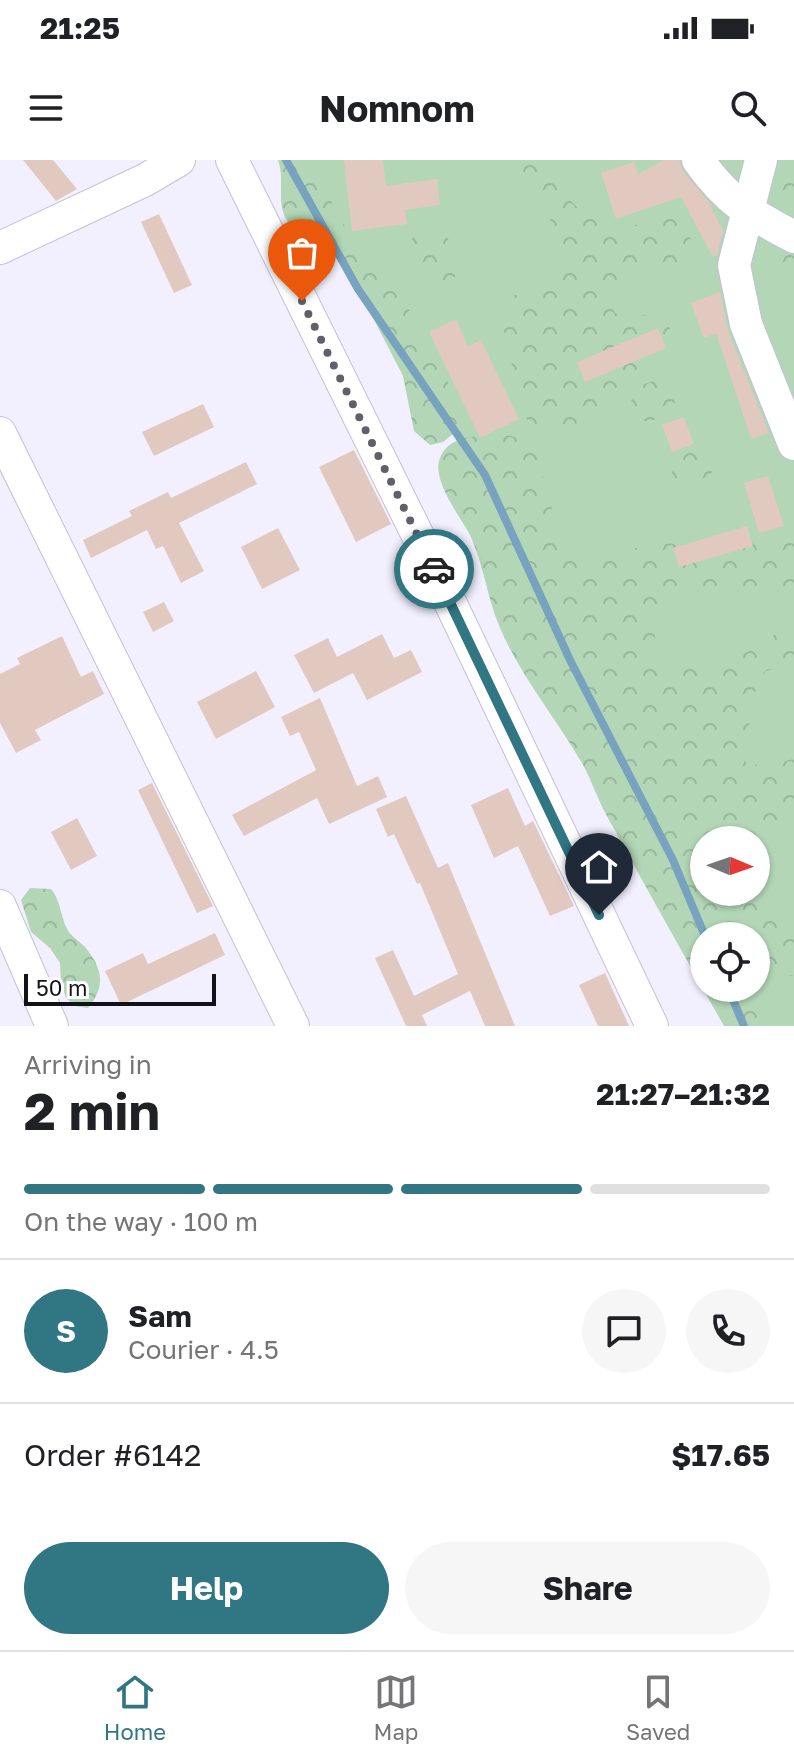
<!DOCTYPE html>
<html lang="en">
<head>
<meta charset="utf-8">
<style>
	body { margin:0; font-family:"Golos Text",sans-serif; background:#f6f6f6; color:#202124; height:100vh; display:flex; flex-direction:column; font-size:30px; white-space:nowrap }
	* { box-sizing:border-box; margin:0 }
	p { font-size:26px; color:#757577 }
	.icon { flex:none; width:44px; height:44px; fill:none; stroke:currentColor; stroke-width:2; stroke-linecap:round; stroke-linejoin:round }
	.map { position:relative; height:866px; overflow:hidden }
	.details { display:flex; flex-direction:column; background:#fff; flex:1 }
	.details>* { flex:none }
	.needle { width:52px; rotate:92deg }
	.buttons { position:absolute; left:690px; top:666px; display:grid; gap:16px }
	.buttons a { display:grid; place-items:center; width:80px; height:80px; border-radius:50%; background:#fff; box-shadow:0 2px 6px #0004; font-size:40px }
	.scale { position:absolute; left:24px; bottom:20px; width:192px; box-sizing:border-box; padding-left:8px; border:4px solid #131219; border-top:0; font-size:22px; line-height:28px; white-space:nowrap; color:#131219; -webkit-text-stroke:6px #fff; paint-order:stroke }
	.pin { position:absolute; display:grid; place-items:center; width:68px; height:68px; color:#fff; margin:-82px -34px; border-radius:50% 50% 50% 0; rotate:-45deg; box-shadow:0 0 8px #0007 }
	.pin .icon { rotate:45deg }
	.courier { position:absolute; display:grid; place-items:center; width:80px; height:80px; margin:-40px; border:6px solid #307683; border-radius:50%; background:#fff; color:#222; box-shadow:0 2px 10px #0007 }
	.overview em { font-style:normal; font-weight:700 }
	.overview div { display:flex; flex-direction:column-reverse }
	.overview { display:flex; align-items:center; justify-content:space-between; height:136px; padding:0 24px }
	h1 { font-size:52px; font-weight:700; line-height:60px }
	.bar { display:grid; grid-template-columns:repeat(4,1fr); gap:12px 8px; align-content:center; height:96px; padding:0 24px }
	.bar i { height:10px; border-radius:6px; background:#e0e0e0 }
	.bar .on { background:#307683 }
	.bar p { grid-column:span 4 }
	.line { display:flex; align-items:center; gap:20px; padding:0 24px; border-top:2px solid #e0e0e0 }
	.line div { flex:1 }
	.round { display:grid; place-items:center; flex:none; width:84px; height:84px; border-radius:42px; background:#f6f6f6 }
	.action { display:flex; gap:16px; margin-top:auto; padding:16px 24px }
	.action a { flex:1; height:92px; border-radius:48px; background:#307683; color:#fff; font-size:32px; font-weight:700; line-height:92px; text-align:center }
	.action a+a { background:#f6f6f6; color:#202124 }
	.status { display:flex; justify-content:space-between; align-items:center; height:56px; padding:0 40px; background:#fff; direction:ltr }
	.status svg { height:22px; fill:currentColor }
	header { display:flex; justify-content:space-between; align-items:center; height:104px; padding:0 24px; background:#fff; font-size:36px; font-weight:700 }
	.tabs { display:flex; justify-content:space-around; align-items:center; height:112px; border-top:2px solid #e0e0e0; background:#fff; font-size:22px; color:#757577 }
	.tabs a { display:grid; justify-items:center; gap:4px }
	.tabs .on { color:#307683 }
	.map>svg:first-child { display:block }
	.grass { fill:#b2d6b6; fill-rule:evenodd }
	.forest { fill:url(#forest-crowns) }
	.lines { fill:none; stroke-linecap:round; stroke-linejoin:round }
	.stream { stroke:#78a3bf; stroke-width:8 }
	.building { fill:#e2c9bf }
	.minor-casing { stroke:#c4c0d6; stroke-width:34 }
	.minor { stroke:#fff; stroke-width:32 }
	.done { stroke:#616069; stroke-width:8; stroke-dasharray:0 14.4 }
	.route { stroke:#307683; stroke-width:10 }
</style>
</head>
<body>
<div class="status"><b>21:25</b><svg viewBox="0 0 49 12"><path d="M0 12V9h3v3zM5 12V6h3v6zM10 12V3h3v9zM15 12V0h3v12zM26 1h20v11H26zM47 4h2v5h-2z"/></svg></div>
<header><svg class="icon" aria-label="menu" viewBox="0 0 24 24"><path d="M4 6h16M4 12h16M4 18h16"/></svg>Nomnom<svg class="icon" aria-label="search" viewBox="0 0 24 24"><circle cx="10" cy="10" r="6"/><path d="M15 15l6 6"/></svg></header>
<div class="map">
<svg width="794" height="866" viewBox="0 0 794 866">
	<defs>
		<pattern id="forest-crowns" width="20" height="18" patternUnits="userSpaceOnUse" patternTransform="scale(2)"><rect width="20" height="18" fill="#b2d6b6"/><path d="M2 6a3 3 0 1 1 6 0M12 15a3 3 0 1 1 6 0" fill="none" stroke="#98b79c"/></pattern>
	</defs>
	<rect width="100%" height="100%" fill="#f2f0fe"/>
	<path class="grass" d="M 286,0 L 794,0 L 794,866 L 744,866 L 728,828 L 756,828 L 756,776 L 705,776 L 485,315 L 358,129 ZM 704,680 L 756,680 L 756,732 L 704,732 Z"/>
	<path class="forest" d="M 278,0 L 315,0 L 330,39 L 344,65 L 407,146 L 465,254 L 464,265 L 443,282 L 430,285 L 414,271 L 403,216 L 338,90 C 334,86 329,80 324,78 C 316,74 306,76 299,71 C 270,54 287,24 278,0 Z
		M 505,0 L 551,0 C 555,10 558,20 563,29 C 575,51 605,72 631,66 C 647,63 654,49 668,44 C 692,60 696,79 684,104 C 667,109 624,112 616,122 C 612,126 610,134 608,139 L 615,153 C 645,162 669,140 673,185 C 654,208 644,205 622,221 C 615,226 614,235 608,241 C 588,264 558,274 529,265 L 514,225 L 509,180 L 499,163 L 504,140 C 516,134 533,129 543,120 C 583,83 542,50 518,21 C 513,15 509,7 505,0 Z
		M 794,0 L 794,123 C 766,97 787,78 783,51 C 781,41 775,28 777,19 C 780,12 789,5 794,0 Z
		M 420,67 C 451,69 465,93 453,122 C 425,131 415,100 412,78 Z
		M 660,220 L 670,223 C 686,252 659,265 633,260 L 628,250 C 635,230 638,223 660,220 Z
		M 505,275 L 522,278 L 537,294 L 560,377 L 573,392 L 593,398 L 649,385 L 775,377 L 794,383 L 794,444 C 786,441 779,436 771,433 C 741,423 702,424 671,432 C 662,446 654,461 655,478 C 655,489 657,500 667,505 C 685,513 748,495 765,484 C 776,477 777,462 794,465 L 794,503 L 766,511 L 756,523 L 753,558 L 744,572 L 740,591 L 746,603 L 764,606 L 794,599 L 794,662 L 773,669 L 756,692 L 756,680 L 704,680 L 704,732 L 756,732 L 756,721 C 765,741 771,751 794,755 L 794,816 L 766,811 L 756,817 L 756,776 L 704,776 L 704,828 L 754,828 L 759,844 L 771,866 L 724,866 C 685,797 646,728 608,658 C 598,641 592,621 582,603 C 555,557 521,517 500,468 C 487,438 484,405 470,375 C 460,356 431,320 440,298 C 449,273 484,276 505,275 Z
		M 706,290 L 716,298 L 710,320 C 696,325 686,328 673,320 L 671,306 C 681,294 690,291 706,290 Z
		M 30,728 L 51,729 C 61,741 60,755 67,769 C 71,776 79,781 85,787 C 103,809 106,826 88,848 L 75,846 L 66,838 L 61,822 L 60,803 L 50,788 L 31,772 L 21,740 Z"/>
	<g class="lines">
		<path class="stream" d="M 286,0 L 358,129 L 485,315 L 570,500 L 673,700 L 705,776
			M 728,828 L 744,866"/>
	</g>
	<path class="building" d="M 23,0 L 53,0 L 77,29 L 56,41 Z
		M 344,0 L 383,0 L 386,26 L 437,19 L 440,45 L 405,50 L 407,64 L 352,71 Z
		M 664,0 L 679,0 L 683,11 L 708,41 L 723,71 L 717,95 L 713,97 L 681,37 L 616,59 L 601,13 L 634,2 L 638,14 Z
		M 159,54 L 192,125 L 174,133 L 141,62 Z
		M 720,132 L 728,171 L 769,273 L 751,279 L 716,173 L 704,178 L 691,143 Z
		M 456,159 L 468,186 L 481,180 L 519,259 L 480,278 L 429,172 Z
		M 658,168 L 666,188 L 585,222 L 577,202 Z
		M 203,244 L 214,267 L 154,296 L 142,272 Z
		M 684,257 L 694,284 L 672,292 L 662,265 Z
		M 354,290 L 391,364 L 356,382 L 319,307 Z
		M 246,302 L 257,324 L 179,363 L 204,411 L 181,423 L 163,386 L 156,389 L 147,370 L 91,398 L 83,380 L 132,356 L 129,351 L 168,332 L 171,338 Z
		M 768,316 L 784,366 L 759,373 L 744,323 Z
		M 747,366 L 753,386 L 679,407 L 673,388 Z
		M 278,368 L 300,410 L 262,429 L 241,387 Z
		M 164,442 L 174,461 L 153,472 L 143,452 Z
		M 382,474 L 394,498 L 411,490 L 422,512 L 367,540 L 353,513 L 314,533 L 294,495 L 328,478 L 337,497 Z
		M 62,476 L 81,517 L 93,511 L 104,534 L 35,570 L 41,580 L 16,593 L 0,563 L 0,514 L 20,504 L 17,498 Z
		M 256,511 L 275,547 L 216,579 L 197,542 Z
		M 320,538 L 357,626 L 378,616 L 387,637 L 329,664 L 317,638 L 244,676 L 232,655 L 316,610 L 299,572 L 290,576 L 281,557 Z
		M 152,623 L 213,746 L 197,753 L 138,630 Z
		M 508,628 L 525,666 L 533,661 L 574,746 L 550,756 L 518,686 L 494,698 L 471,645 Z
		M 406,636 L 438,708 L 448,703 L 515,866 L 485,866 L 470,831 L 422,855 L 427,866 L 406,866 L 375,798 L 393,790 L 414,836 L 458,814 L 420,723 L 417,724 L 394,674 L 388,677 L 376,649 Z
		M 77,658 L 97,696 L 71,710 L 51,672 Z
		M 215,773 L 225,795 L 121,845 L 105,811 L 143,793 L 148,804 Z
		M 605,813 L 629,866 L 598,866 L 579,825 Z"/>
	<g class="lines">
		<g class="minor-casing">
			<path id="minor" d="M 232,0 L 428,396 L 652,866
				M 698,0 C 728,42 749,53 794,77
				M 761,0 L 734,105 L 746,164 L 794,284
				M 0,88 L 145,20 L 179,0
				M 0,273 L 293,866
				M 0,746 L 52,866"/>
		</g>
		<use href="#minor" class="minor"/>
	</g>
	<g class="lines">
		<path class="done" d="M 302,141 L 434,409"/>
		<path class="route" d="M 434,409 L 599,755"/>
	</g>
</svg>
<div class="buttons">
<a><svg class="needle" viewBox="-14 -14 28 28"><path d="M0-13l5 13h-10z" fill="#e53935"/><path d="M0 13l5-13h-10z" fill="#757577"/></svg></a>
<a><svg class="icon" aria-label="locate" viewBox="0 0 24 24"><circle cx="12" cy="12" r="6"/><path d="M12 2v4M12 18v4M2 12h4M18 12h4"/></svg></a>
</div>
<div class="scale">50 m</div>
<div class="pin" style="left:302px;top:141px;background:#ea580c"><svg class="icon" aria-label="bag" viewBox="0 0 24 24"><path d="M5 8h14l-1 12H6zM9 8a3 3 0 0 1 6 0"/></svg></div>
<div class="pin" style="left:599px;top:755px;background:#1f2937"><svg class="icon" aria-label="home" viewBox="0 0 24 24"><path d="M3 11l9-7 9 7M6 9v11h12V9"/></svg></div>
<div class="courier" style="left:434px;top:409px"><svg class="icon" aria-label="car" viewBox="0 0 24 24"><path d="M5 17H2v-5l4-1 3-4h7l3 4 3 1v5h-3M9 17h6M6 11h13"/><circle cx="7" cy="17" r="2"/><circle cx="17" cy="17" r="2"/></svg></div>
</div>
<section class="details">
<div class="overview"><div><h1>2 min</h1><p>Arriving in</p></div><em>21:27–21:32</em></div>
<div class="bar"><i class="on"></i><i class="on"></i><i class="on"></i><i></i><p>On the way · 100 m</p></div>
<div class="line" style="height:144px"><b class="round" style="background:#307683;color:#fff">S</b><div><b>Sam</b><p>Courier · 4.5</p></div><a class="round"><svg class="icon" aria-label="chat" viewBox="0 0 24 24"><path d="M4 5h16v11H9l-5 4z"/></svg></a><a class="round"><svg class="icon" aria-label="phone" viewBox="0 0 24 24"><path d="M5 4h4l2 5-3 2q2 4 5 5l2-3 5 2v4C11 20 4 13 5 4z"/></svg></a></div>
<div class="line" style="height:104px"><div>Order #6142</div><b>$17.65</b></div>
<div class="action"><a>Help</a><a>Share</a></div>
</section>
<nav class="tabs">
<a class="on"><svg class="icon" aria-label="home" viewBox="0 0 24 24"><path d="M3 11l9-7 9 7M6 9v11h12V9"/></svg>Home</a>
<a><svg class="icon" aria-label="map" viewBox="0 0 24 24"><path d="M3 6l6-2 6 2 6-2v14l-6 2-6-2-6 2zM9 4v14M15 6v14"/></svg>Map</a>
<a><svg class="icon" aria-label="saved" viewBox="0 0 24 24"><path d="M7 4h10v16l-5-4-5 4z"/></svg>Saved</a>
</nav>
</body>
</html>
